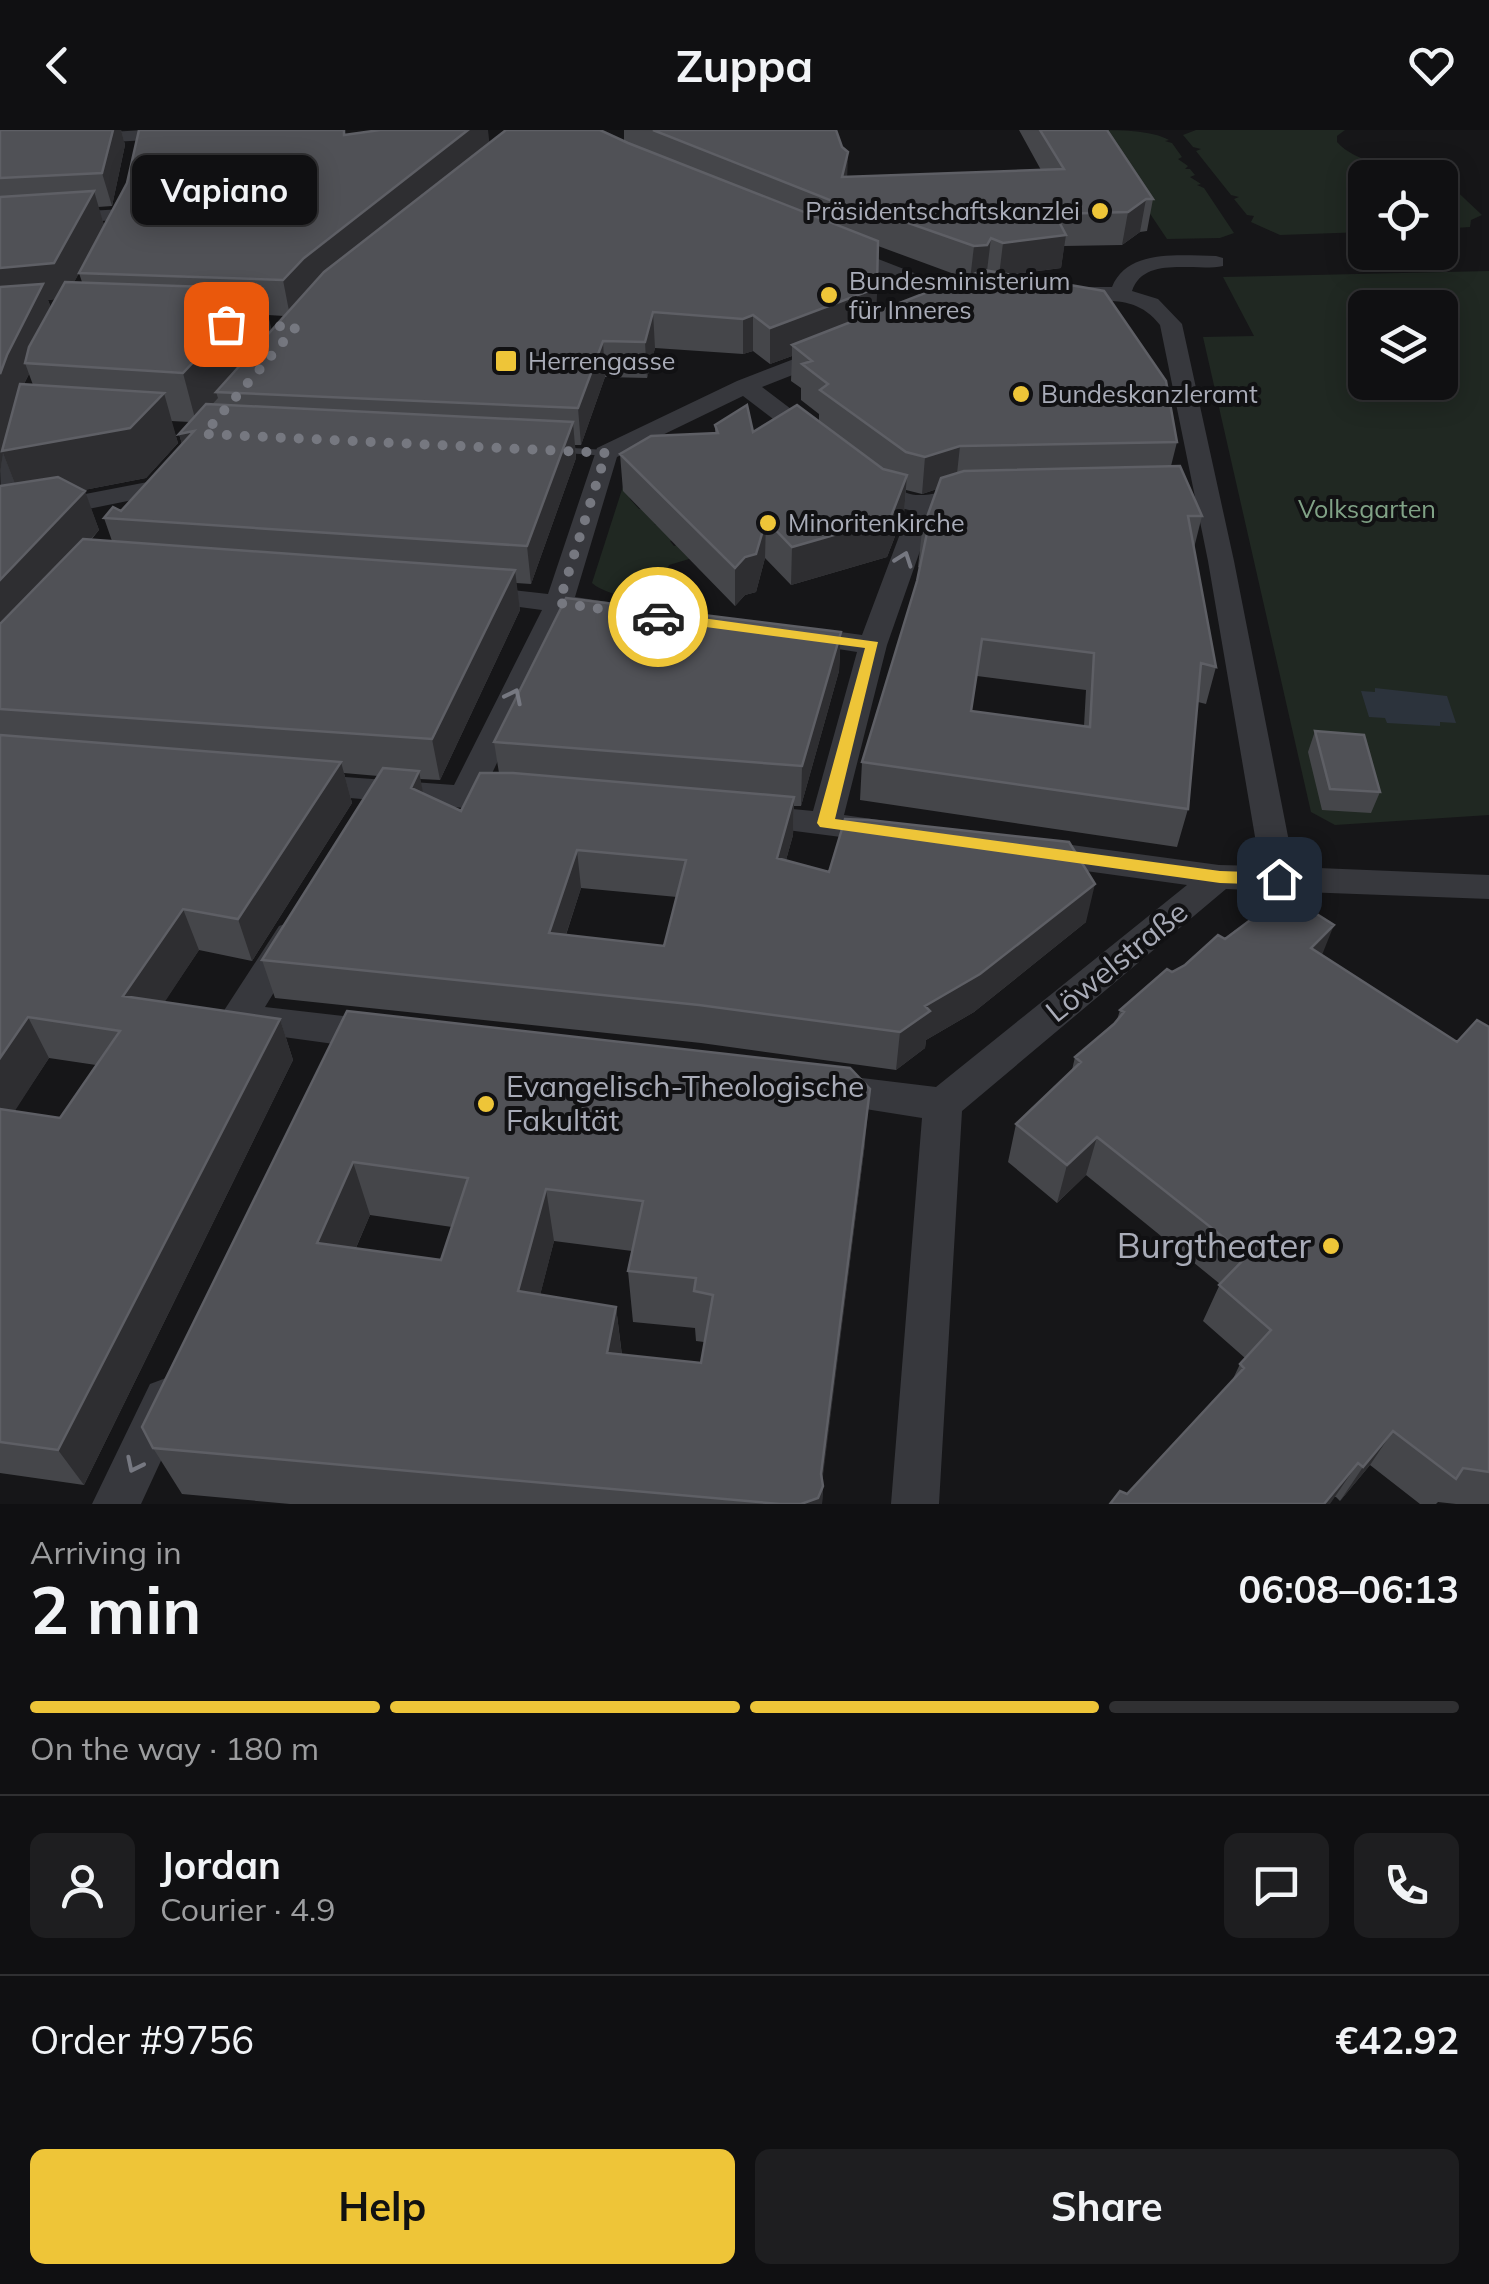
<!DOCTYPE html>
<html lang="en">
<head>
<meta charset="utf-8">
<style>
	body { margin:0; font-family:Mulish,sans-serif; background:#1e1e20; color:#f1f3f6; height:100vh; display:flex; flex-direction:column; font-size:38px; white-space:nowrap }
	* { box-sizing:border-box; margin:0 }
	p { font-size:32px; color:#9c9d9f }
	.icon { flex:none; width:55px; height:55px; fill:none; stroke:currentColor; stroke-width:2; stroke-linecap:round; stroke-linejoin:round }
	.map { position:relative; height:1374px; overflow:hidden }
	.details { display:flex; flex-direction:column; background:#101012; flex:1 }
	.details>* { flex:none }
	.fabs { position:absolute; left:1348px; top:30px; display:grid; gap:20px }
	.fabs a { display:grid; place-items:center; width:110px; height:110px; border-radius:15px; background:#101012; box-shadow:0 5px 25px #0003,0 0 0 2px #303032; font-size:50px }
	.pin { position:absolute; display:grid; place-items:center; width:85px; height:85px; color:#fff; margin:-42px; border-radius:20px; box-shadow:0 5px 15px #0006 }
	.courier { position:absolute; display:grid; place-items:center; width:100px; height:100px; margin:-50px; border:8px solid #eec538; border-radius:50%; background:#fff; color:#222; box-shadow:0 2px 12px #0007 }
	.bubble { position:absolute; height:70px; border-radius:15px; background:#101012; box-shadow:0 5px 25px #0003,0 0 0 2px #303032; font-size:32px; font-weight:700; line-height:70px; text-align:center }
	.head em { font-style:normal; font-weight:700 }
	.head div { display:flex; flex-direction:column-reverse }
	.head { display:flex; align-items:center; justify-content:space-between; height:170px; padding:0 30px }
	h1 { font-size:65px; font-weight:700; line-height:75px }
	.bar { display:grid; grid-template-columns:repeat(4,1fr); gap:15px 10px; align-content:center; height:120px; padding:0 30px }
	.bar i { height:12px; border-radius:8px; background:#303032 }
	.bar .current { background:#eec538 }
	.bar p { grid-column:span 4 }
	.line { display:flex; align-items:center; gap:25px; padding:0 30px; border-top:2px solid #303032 }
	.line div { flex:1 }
	.round { display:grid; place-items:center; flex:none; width:105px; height:105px; border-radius:15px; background:#1e1e20 }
	.cta { display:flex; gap:20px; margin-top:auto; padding:20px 30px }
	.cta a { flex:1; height:115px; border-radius:15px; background:#eec538; color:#111; font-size:40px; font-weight:700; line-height:115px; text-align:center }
	.cta a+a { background:#1e1e20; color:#f1f3f6 }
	header { display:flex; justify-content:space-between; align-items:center; height:130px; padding:0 30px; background:#101012; font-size:45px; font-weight:700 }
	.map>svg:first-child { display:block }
	.green { fill:#202822; fill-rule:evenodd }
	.water { fill:#2c333c }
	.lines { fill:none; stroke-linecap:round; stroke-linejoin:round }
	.lane { fill:#37383d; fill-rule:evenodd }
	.street { fill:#37383d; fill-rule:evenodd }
	.wall { fill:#45464a; fill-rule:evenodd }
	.shaded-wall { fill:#2e2e31 }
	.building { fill:#505156; stroke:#5e5f65; stroke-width:2.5; fill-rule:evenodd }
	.oneway { stroke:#767881 }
	.route { fill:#eec538 }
	.done { stroke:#767880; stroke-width:10; stroke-dasharray:0 18 }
	.poi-dot { fill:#eec538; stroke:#111113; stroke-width:4 }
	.labels { text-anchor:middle; stroke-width:8; stroke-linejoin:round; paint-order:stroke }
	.far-poi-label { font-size:25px; fill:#a9acb8; stroke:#111113; text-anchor:start }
	.far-park-label { font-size:25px; fill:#80a286; stroke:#111113 }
	.street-label { font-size:30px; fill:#a9acb8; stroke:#111113 }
	.poi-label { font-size:30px; fill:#a9acb8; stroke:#111113; text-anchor:start }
	.near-poi-label { font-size:35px; fill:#a9acb8; stroke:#111113; text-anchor:end }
</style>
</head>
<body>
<header><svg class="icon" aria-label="back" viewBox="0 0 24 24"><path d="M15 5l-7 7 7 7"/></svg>Zuppa<svg class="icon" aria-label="heart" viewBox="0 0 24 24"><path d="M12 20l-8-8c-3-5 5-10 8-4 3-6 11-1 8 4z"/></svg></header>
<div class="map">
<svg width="1489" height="1374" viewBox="0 0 1489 1374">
	<rect width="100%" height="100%" fill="#161618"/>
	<path class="green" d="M 1094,0 C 1118,0 1151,0 1169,10 L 1165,11 L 1172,13 L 1182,27 L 1178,29 L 1188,36 L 1185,39 L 1190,39 L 1195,45 L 1190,47 L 1201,54 L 1197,55 L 1204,58 L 1234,103 L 1220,108 L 1167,109 Z
		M 1196,0 L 1345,0 L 1337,6 L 1337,12 C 1355,33 1400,39 1425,47 L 1365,48 L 1365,102 L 1280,105 L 1251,92 L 1254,86 L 1247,85 L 1234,69 L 1239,67 L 1231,65 L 1196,21 L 1201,19 L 1193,17 L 1183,5 Z
		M 1440,51 L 1448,53 L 1482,85 L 1471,90 L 1470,97 L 1440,99 Z
		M 1489,141 L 1489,685 L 1335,695 L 1311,682 L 1203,207 L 1254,206 L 1223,147 ZM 1365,178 L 1440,178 L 1440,252 L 1365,252 Z
		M 627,344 L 630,369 L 639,379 L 654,378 L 667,390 L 654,395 L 670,394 L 683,407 L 670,411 L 674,416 L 687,412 L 689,429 L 669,435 C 666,443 662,459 654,464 C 641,473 602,463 592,453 Z"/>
	<path class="water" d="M 1375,558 L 1447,566 L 1456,593 L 1440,592 L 1440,596 L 1387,593 L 1385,588 L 1369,587 L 1361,561 L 1375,562 Z"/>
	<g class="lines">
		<path class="lane" d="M 557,317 L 606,320 L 612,323 L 606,326 L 553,322 L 553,318 Z"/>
		<path class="street" d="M 143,0 L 237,0 L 228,5 L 0,19 L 0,9 Z
			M 123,79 L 130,81 L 130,89 L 0,98 L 0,86 Z
			M 837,113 L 927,148 L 986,157 L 996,163 L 986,169 L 916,157 L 830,123 L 827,119 Z
			M 1216,126 L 1223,128 L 1223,136 C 1195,142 1144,125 1132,161 L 1158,169 L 1182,194 L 1234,431 L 1294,737 L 1489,745 L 1489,769 L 1226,759 L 962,981 L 939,1374 L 891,1374 L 922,988 L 815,971 L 810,960 L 815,949 L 829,944 L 936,957 L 1187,755 L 1035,734 L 1023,730 L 1018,722 L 1023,714 L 1035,710 L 1219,735 L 1260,736 L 1208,431 L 1160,195 C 1127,152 1079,184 1055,163 L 1065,157 L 1112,157 C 1128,118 1181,126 1216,126 Z
			M 833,214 L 844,221 L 841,226 L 762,257 L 824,304 L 827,309 L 824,314 L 806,314 L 743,266 L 617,327 L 575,467 L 615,473 L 619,479 L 605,487 L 568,483 L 486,656 L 520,658 L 525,666 L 520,674 L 464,678 L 293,663 L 288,655 L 293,647 L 304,644 L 454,655 L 542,480 L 466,470 L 462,464 L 466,458 L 476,456 L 548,464 L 597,318 L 737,251 Z
			M 20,293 L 32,300 L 15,388 L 2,396 L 0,337 L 8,300 Z
			M 870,343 C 904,352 896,373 941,362 L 954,370 L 934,381 L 887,515 L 844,685 L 899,693 L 903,701 L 899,709 L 887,713 L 741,694 L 736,686 L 741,678 L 752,675 L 813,681 L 857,522 L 788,511 L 784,505 L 788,499 L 798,496 L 862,505 L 909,380 C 887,375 872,368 857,351 L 861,346 Z
			M 158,350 L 167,353 L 171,358 L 167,363 L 49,387 L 36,379 L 49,371 Z
			M 291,792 L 303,796 L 309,805 L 265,877 L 378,890 L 391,894 L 397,905 L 391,916 L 378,920 L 225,899 L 220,889 L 225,879 L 279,796 Z
			M 166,1248 L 182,1254 L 189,1270 L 141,1374 L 92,1374 L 150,1254 Z"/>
	</g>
	<path class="wall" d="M 0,0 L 121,0 L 125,15 L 112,76 L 98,77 L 104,95 L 344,2 L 344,5 L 489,13 L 624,11 L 624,0 L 836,0 L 847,47 L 1041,40 L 1019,0 L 1107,0 L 1153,69 L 1147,101 L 1140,102 L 1122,115 L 1064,116 L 1061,138 L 1009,145 L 1177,312 L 1171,336 L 1202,386 L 1194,418 L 1216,537 L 1206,574 L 1198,572 L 1188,679 L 1177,717 L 860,670 L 862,632 L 917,451 L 920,438 L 918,437 L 922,401 L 937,359 L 922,364 L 906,360 L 904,383 L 887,427 L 791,455 L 765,428 L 756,462 L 745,465 L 735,476 L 623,361 L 620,324 L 715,304 L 715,295 L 753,302 L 819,291 L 819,284 L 801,270 L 801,258 L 791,251 L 792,226 L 770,234 L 753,221 L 743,224 L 655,218 L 647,248 L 605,247 L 581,315 L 575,315 L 576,328 L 531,454 L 516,453 L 520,480 L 440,650 L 420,649 L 423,664 L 461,681 L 499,643 L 494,612 L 841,502 L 839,541 L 801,676 L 794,676 L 793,705 L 786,730 L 829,742 L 1086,792 L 974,882 L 926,910 L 925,918 L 896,940 L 701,913 L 275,868 L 262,830 L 378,646 L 344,643 L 352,673 L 252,831 L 199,820 L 164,872 L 280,889 L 293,930 L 84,1355 L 0,1343 L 0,356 L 15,354 L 3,323 L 0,344 ZM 878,116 L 965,148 L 876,182 ZM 79,143 L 82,152 L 74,152 ZM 55,169 L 51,178 L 48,170 ZM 268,185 L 284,186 L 271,200 ZM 29,244 L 33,255 L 24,254 ZM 171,291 L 190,292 L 179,304 L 182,314 L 121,381 L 104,388 L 112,411 L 91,410 L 99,400 L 84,360 L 146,348 L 178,313 ZM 977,546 L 1086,560 L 1084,596 L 971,581 ZM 581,758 L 677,767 L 664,816 L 566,805 ZM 49,928 L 96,935 L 60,988 L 14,981 Z
		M 1315,601 L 1380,662 L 1371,683 L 1322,680 L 1308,622 Z
		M 1225,809 L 1322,825 L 1457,912 L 1489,897 L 1489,1374 L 1456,1374 L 1438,1372 L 1436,1374 L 1420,1374 L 1370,1335 L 1340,1371 L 1336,1367 L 1127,1364 L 1232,1251 L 1240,1234 L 1245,1228 L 1203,1191 L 1220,1154 L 1086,1045 L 1057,1073 L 1008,1032 L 1016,994 L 1072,940 L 1075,927 L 1117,890 L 1120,880 L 1172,842 Z
		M 347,881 L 865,1013 L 822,1350 L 823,1356 L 822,1374 L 290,1374 L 182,1364 L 153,1318 ZM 370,1085 L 452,1097 L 441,1130 L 356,1118 ZM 554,1111 L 632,1121 L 628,1141 L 633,1192 L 695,1198 L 696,1211 L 704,1212 L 701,1233 L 622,1225 L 616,1177 L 540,1165 Z"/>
	<path class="shaded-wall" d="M 113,0 L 121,0 L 125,15 L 112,76 L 102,43 Z
		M 468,0 L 488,0 L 490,18 L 290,186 L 283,150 L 304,128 Z
		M 848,22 L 847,53 L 840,79 L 842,47 Z
		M 94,61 L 104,95 L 66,168 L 48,170 L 55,190 L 25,233 L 29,244 L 20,262 L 164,263 L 178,313 L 146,348 L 22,372 L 3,323 L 0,344 L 0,138 Z
		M 1146,69 L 1140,102 L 1122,115 L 1128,82 Z
		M 1066,105 L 1061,138 L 999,146 L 1003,113 Z
		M 991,108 L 987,141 L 970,150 L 974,116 Z
		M 877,158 L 875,193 L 792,215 L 792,226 L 770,234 L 770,198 Z
		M 262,159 L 273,206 L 216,262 L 218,268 L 196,292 L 183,243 Z
		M 653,182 L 655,218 L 647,248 L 645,212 Z
		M 753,185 L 753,221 L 743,224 L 743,189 Z
		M 603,211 L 605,247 L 581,315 L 578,278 Z
		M 573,292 L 576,328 L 531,454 L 527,416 Z
		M 194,301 L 190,341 L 179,304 Z
		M 960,316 L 956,353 L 922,364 L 925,327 Z
		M 907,345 L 904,383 L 887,427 L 791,455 L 792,417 Z
		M 85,361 L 99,400 L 0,508 L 0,450 Z
		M 766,390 L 765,428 L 756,462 L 745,465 L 735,476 L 735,438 Z
		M 515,440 L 520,480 L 440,650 L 432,609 Z
		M 841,502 L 839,541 L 801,676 L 802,636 Z
		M 341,632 L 352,673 L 252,831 L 238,789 Z
		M 419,641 L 426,679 L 411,658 Z
		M 794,667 L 793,705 L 776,766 L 777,728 Z
		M 577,720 L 581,758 L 554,841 L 549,803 Z
		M 1095,754 L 1086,792 L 974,882 L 926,910 L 925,918 L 896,940 L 900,902 L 925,876 Z
		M 183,779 L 199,820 L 141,908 L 123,866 Z
		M 1334,795 L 1318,835 L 1311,818 Z
		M 28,887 L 49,928 L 0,1004 L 0,928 Z
		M 280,889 L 293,930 L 84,1355 L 58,1320 Z
		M 870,959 L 865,1013 L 821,1362 L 823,1356 L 822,1374 L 801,1374 L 821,1344 Z
		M 1097,1007 L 1086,1045 L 1057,1073 L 1067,1035 Z
		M 353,1032 L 370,1085 L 336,1164 L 317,1113 Z
		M 546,1059 L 554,1111 L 528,1212 L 518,1161 Z
		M 616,1177 L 622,1227 L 607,1223 Z
		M 1393,1301 L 1370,1335 L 1340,1371 L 1363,1337 Z
		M 1358,1333 L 1330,1374 L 1324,1374 Z"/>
	<path class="building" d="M 0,0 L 113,0 L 102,43 L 0,48 Z
		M 139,0 L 344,0 L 344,5 L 380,0 L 468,0 L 304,128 L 283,150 L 79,143 L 127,53 Z
		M 506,0 L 600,0 L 628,13 L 878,111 L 877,158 L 770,198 L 753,185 L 743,189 L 653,182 L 645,212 L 603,211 L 578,278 L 216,262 L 324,142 Z
		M 653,0 L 836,0 L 842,17 L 848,22 L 842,47 L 1064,39 L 1040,0 L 1107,0 L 1153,69 L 1146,69 L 1128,82 L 1055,84 L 1066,105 L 1003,113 L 991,108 L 987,115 L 974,116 L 880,83 L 880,90 Z
		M 94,61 L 54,133 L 0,138 L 0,67 Z
		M 984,140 L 1104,161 L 1166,251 L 1177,312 L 960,316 L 925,327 L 906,322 L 820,260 L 828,254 L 802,234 L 812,231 L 792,215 Z
		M 65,152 L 262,159 L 183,243 L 25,233 L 29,217 Z
		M 43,154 L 7,225 L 0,244 L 0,157 Z
		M 20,254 L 164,263 L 130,298 L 2,321 Z
		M 206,274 L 573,292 L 527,416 L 104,388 L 113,377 L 121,381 L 194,301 L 179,304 Z
		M 747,275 L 753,302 L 797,275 L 883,339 L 907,345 L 890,389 L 792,417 L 766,390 L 756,424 L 745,427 L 735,438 L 620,324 L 651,306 L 718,303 L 715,295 Z
		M 1180,336 L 1202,386 L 1188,386 L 1216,537 L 1201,533 L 1188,679 L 862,632 L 917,451 L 927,403 L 922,401 L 941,348 L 964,341 ZM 982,509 L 1094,523 L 1090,597 L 971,581 Z
		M 58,347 L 85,361 L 0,450 L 0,356 Z
		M 83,409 L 515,440 L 432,609 L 0,579 L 0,494 Z
		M 566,468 L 841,502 L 802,636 L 494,612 Z
		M 1315,601 L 1364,605 L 1380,662 L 1330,659 Z
		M 0,605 L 341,632 L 238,789 L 183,779 L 123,866 L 280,889 L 58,1320 L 0,1312 L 0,979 L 60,988 L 120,901 L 28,887 L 0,928 Z
		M 383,638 L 419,641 L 411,658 L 461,681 L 480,643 L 513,643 L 794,667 L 777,728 L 829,742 L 845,689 L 869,690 L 1069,712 L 1095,754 L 980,844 L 925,876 L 930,881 L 900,902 L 699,875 L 262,830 ZM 577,720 L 686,730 L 664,816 L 549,803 Z
		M 1285,764 L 1334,795 L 1311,818 L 1457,912 L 1477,890 L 1489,897 L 1489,1342 L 1463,1338 L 1456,1349 L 1393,1301 L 1363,1337 L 1358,1333 L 1324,1374 L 1110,1374 L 1120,1361 L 1127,1364 L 1244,1238 L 1240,1234 L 1271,1200 L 1219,1155 L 1247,1126 L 1097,1007 L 1067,1035 L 1016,994 L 1081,932 L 1075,927 L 1114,894 L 1124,882 L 1120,880 L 1167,839 L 1172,842 L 1185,835 L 1218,805 L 1225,809 Z
		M 347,881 L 850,938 L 870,959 L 821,1344 L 823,1356 L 818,1368 L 801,1374 L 780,1374 L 153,1318 L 142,1297 ZM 353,1032 L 468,1048 L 441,1130 L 317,1113 ZM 546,1059 L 643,1071 L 628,1141 L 696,1148 L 694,1161 L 713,1165 L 701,1233 L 607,1223 L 616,1177 L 518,1161 Z"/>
	<defs><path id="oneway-chevron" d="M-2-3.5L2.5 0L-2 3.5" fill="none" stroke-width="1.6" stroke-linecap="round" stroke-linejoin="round" transform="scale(2.5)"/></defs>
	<g class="oneway">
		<use href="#oneway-chevron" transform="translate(904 429) rotate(-70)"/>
		<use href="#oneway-chevron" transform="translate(514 566) rotate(-64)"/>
		<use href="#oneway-chevron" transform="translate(134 1335) rotate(116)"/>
	</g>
	<path class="route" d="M 658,482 L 878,512 L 835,689 L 1220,741 L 1279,743 L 1287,749 L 1279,755 L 1220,753 L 820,697 L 817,693 L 865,518 L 653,490 L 651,487 Z"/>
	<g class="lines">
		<path class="done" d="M 226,194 L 296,197 L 204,304 L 606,323 L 559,473 L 658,487"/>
	</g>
	<g class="poi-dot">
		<circle cx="1100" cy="81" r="10"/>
		<circle cx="829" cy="165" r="10"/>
		<rect x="494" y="219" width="24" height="24" rx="5"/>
		<circle cx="1021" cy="264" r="10"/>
		<circle cx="768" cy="393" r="10"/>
		<circle cx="486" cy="974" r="10"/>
		<circle cx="1331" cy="1116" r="10"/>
	</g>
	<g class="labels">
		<g class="far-poi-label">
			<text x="1080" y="90" text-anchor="end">Präsidentschaftskanzlei</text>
			<text x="849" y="160">Bundesministerium<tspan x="849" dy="29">für Inneres</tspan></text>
			<text x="528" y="240">Herrengasse</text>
			<text x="1041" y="273">Bundeskanzleramt</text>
			<text x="788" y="402">Minoritenkirche</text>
		</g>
		<g class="far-park-label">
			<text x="1367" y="388">Volksgarten</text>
		</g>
		<g class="street-label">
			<text transform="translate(1117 832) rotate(-39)" y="10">Löwelstraße</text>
		</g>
		<g class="poi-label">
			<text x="506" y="967">Evangelisch-Theologische<tspan x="506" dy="34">Fakultät</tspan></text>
		</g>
		<g class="near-poi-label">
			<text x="1311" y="1128">Burgtheater</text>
		</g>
	</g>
</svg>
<div class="fabs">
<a><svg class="icon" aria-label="locate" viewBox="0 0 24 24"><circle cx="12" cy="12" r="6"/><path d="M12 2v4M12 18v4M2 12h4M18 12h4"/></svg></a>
<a><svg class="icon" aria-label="layers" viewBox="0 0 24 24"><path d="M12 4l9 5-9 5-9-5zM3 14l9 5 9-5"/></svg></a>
</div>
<div class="pin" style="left:226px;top:194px;background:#ea580c"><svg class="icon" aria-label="bag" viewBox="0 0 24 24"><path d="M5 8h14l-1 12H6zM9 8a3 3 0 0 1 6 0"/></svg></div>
<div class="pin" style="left:1279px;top:749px;background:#1f2937"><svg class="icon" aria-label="home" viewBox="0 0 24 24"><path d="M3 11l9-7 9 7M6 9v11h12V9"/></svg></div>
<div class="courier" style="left:658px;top:487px"><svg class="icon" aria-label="car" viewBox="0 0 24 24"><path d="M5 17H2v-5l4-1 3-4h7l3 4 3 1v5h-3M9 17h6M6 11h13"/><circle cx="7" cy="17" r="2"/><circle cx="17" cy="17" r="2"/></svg></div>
<div class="bubble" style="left:132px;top:25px;width:185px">Vapiano</div>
</div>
<section class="details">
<div class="head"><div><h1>2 min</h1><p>Arriving in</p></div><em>06:08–06:13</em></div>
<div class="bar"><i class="current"></i><i class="current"></i><i class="current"></i><i></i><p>On the way · 180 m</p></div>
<div class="line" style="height:180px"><a class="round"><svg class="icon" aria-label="person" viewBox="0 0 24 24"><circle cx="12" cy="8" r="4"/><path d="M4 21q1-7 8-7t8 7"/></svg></a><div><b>Jordan</b><p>Courier · 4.9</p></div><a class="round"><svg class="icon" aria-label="chat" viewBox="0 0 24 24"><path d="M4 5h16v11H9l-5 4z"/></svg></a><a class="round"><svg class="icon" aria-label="phone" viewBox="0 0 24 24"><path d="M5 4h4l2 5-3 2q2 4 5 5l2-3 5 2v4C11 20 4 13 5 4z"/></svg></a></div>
<div class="line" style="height:130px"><div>Order #9756</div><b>€42.92</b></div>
<div class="cta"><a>Help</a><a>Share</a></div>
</section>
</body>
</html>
